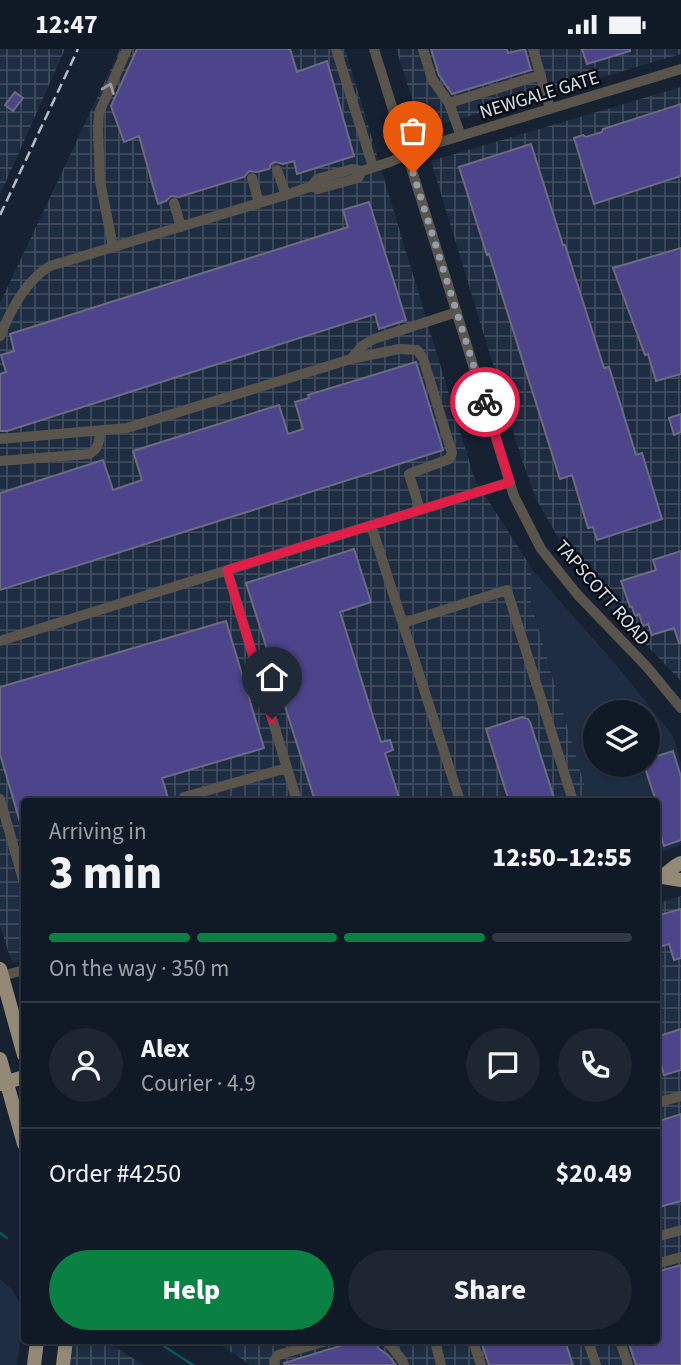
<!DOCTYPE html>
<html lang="en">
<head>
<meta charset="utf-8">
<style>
	body { margin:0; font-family:"Source Sans 3",sans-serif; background:#1e2632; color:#f1f3f6; height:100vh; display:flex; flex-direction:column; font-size:26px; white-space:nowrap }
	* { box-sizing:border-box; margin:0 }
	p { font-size:23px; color:#9ca0a7 }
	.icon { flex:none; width:38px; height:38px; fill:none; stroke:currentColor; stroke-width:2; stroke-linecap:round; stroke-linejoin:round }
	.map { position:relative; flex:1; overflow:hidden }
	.panel { position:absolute; left:21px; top:749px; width:639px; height:546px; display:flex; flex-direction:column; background:#101926; border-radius:7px; box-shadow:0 2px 5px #0004,0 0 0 2px #303843 }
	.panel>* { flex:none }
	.fabs { position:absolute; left:583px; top:651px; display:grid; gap:14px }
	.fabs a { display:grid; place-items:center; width:77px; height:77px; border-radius:50%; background:#101926; box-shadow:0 2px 5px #0004,0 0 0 2px #303843; font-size:35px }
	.pin { position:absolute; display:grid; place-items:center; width:60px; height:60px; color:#fff; margin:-72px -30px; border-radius:50% 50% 50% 0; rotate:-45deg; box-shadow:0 0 7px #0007 }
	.pin .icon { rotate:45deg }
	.courier { position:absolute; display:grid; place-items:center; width:70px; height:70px; margin:-35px; border:5px solid #e11d48; border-radius:50%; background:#fff; color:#222; box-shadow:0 2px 9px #0007 }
	.overview em { font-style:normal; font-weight:800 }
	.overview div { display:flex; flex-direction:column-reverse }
	.overview { display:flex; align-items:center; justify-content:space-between; height:119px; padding:0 28px }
	h1 { font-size:46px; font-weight:800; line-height:52px }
	.bar { display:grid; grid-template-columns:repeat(4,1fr); gap:10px 7px; align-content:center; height:84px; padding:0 28px }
	.bar i { height:9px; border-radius:5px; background:#303843 }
	.bar .current { background:#0b8043 }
	.bar p { grid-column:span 4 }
	.line { display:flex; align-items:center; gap:18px; padding:0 28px; border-top:2px solid #303843 }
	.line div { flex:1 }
	.round { display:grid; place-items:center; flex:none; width:74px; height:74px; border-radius:37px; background:#1e2632 }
	.button { display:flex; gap:14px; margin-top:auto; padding:14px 28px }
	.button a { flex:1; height:80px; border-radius:42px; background:#0b8043; color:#fff; font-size:28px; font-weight:800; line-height:80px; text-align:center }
	.button a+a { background:#1e2632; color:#f1f3f6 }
	.status { display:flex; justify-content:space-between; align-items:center; height:49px; padding:0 35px; background:#101926; direction:ltr }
	.status svg { height:19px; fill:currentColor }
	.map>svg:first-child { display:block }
	.built { fill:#1f2d42; fill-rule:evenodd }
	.industrial { fill:url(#industrial-grid) }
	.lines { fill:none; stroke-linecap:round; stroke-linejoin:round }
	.stream { stroke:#0c565f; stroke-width:2.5 }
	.building { fill:#4c458b; stroke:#6b6b82; stroke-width:2 }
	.minor { stroke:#5a554c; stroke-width:10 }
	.major { stroke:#938976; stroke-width:14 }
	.rail { stroke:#b3bcc8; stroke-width:2.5; stroke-dasharray:10 5; stroke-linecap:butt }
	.oneway { stroke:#999a9c }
	.done { stroke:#949daa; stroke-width:7; stroke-dasharray:0 12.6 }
	.route { stroke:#e11d48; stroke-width:9 }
	.labels { text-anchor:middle; stroke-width:5; stroke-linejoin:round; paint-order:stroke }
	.street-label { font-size:19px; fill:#d8e0eb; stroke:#060b12 }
</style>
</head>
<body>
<div class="status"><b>12:47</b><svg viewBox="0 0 49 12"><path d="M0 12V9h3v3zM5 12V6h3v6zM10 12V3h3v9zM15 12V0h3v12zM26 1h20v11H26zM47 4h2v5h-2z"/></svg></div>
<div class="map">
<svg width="681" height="1316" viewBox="0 0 681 1316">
	<defs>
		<pattern id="industrial-grid" width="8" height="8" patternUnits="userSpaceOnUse" patternTransform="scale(1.75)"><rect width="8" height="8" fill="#1f2d42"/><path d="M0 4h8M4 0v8" fill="none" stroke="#3f4b5d"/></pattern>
	</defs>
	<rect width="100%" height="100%" fill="#162132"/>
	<path class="built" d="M 531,519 L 618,618 L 673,687 L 681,714 L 681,796 L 656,805 L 656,752 L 589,752 L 531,554 ZM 595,663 L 648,663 L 648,716 L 595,716 Z
		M 0,1230 L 12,1241 L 24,1260 L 17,1316 L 0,1316 Z"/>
	<path class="industrial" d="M 0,0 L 65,0 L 0,146 Z
		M 120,0 L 345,0 L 475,431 L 531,518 L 531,554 L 589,752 L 24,752 L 24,909 L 12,914 L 0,877 L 0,254 Z
		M 396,0 L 681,0 L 681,5 L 422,81 Z
		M 681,38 L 681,632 L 580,527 L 536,450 L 521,408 L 431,112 Z
		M 681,847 L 681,1316 L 251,1316 L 214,1292 L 656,1292 L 656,855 Z
		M 74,1292 L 105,1292 L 144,1316 L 70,1316 Z"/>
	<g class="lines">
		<path class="stream" d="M 0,1184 L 7,1189
			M 156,1292 L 193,1316"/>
	</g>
	<path class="building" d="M 137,0 L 290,0 L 297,23 L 327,12 L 354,107 L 297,125 L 294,112 L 283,115 L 275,113 L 271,115 L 269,120 L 257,123 L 249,122 L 244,128 L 179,148 L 171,147 L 166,152 L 158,155 L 139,87 L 124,93 L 111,57 Z
		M 431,0 L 507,0 L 508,4 L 525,0 L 531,21 L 452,45 L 439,26 Z
		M 582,0 L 630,0 L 630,2 L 587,15 Z
		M 15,43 L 23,49 L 13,62 L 5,56 Z
		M 681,55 L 681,127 L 594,155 L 574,89 L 583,86 L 586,88 L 602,83 L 603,80 Z
		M 531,95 L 563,196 L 565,196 L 604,319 L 609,318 L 636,406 L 642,404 L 662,470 L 597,491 L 593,478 L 588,479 L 572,426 L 560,430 L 489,205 L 487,206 L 459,118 Z
		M 369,153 L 406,271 L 379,280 L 375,265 L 7,382 L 0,382 L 0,325 L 6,323 L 1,306 L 14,302 L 10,285 L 348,178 L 343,161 Z
		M 681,199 L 681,325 L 656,332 L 648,305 L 645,306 L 613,219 Z
		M 416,313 L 443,401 L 0,541 L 0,444 L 103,411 L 113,441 L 142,431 L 133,402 L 279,356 L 288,385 L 303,380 L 295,353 L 309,349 L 308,346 Z
		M 681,365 L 681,383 L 674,386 L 669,369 Z
		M 354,500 L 371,553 L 340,563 L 381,693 L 390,691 L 393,701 L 385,704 L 400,752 L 315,752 L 246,534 Z
		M 681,502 L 681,594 L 679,594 L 674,579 L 652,586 L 648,575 L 643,577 L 639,565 L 635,567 L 632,558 L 630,558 L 621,532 L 656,521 L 653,511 Z
		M 226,572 L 264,699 L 162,729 L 169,752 L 24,752 L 24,780 L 22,780 L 0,705 L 0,638 Z
		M 522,668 L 528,670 L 530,673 L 555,752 L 509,752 L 486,680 Z
		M 673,702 L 681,728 L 681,791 L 664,797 L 656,771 L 656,752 L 644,716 L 648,716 L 648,710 Z
		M 681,860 L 681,909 L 674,911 L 669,895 L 656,899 L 656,867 Z
		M 681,980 L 681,1021 L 664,1026 L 656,998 L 656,988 Z
		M 681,1065 L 681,1152 L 656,1159 L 656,1073 Z
		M 681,1216 L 681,1316 L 636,1316 L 628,1292 L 656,1292 L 656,1223 Z
		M 356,1292 L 376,1292 L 378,1299 L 388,1306 L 396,1316 L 285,1316 L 284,1314 Z
		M 481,1292 L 565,1292 L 573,1316 L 489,1316 Z"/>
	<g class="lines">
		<path class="minor" d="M 336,0 L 373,118
			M 374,0 L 514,447 L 541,500 L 577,545 L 647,618 L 681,659
			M 423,0 L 432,30 L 449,54 L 461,87
			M 533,0 L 550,60
			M 449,54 L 541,26
			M 277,121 L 286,146
			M 252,129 L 259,154
			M 312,137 L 318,140 L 358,129 L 362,122
			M 174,154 L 181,178
			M 113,198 L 100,132 L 98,81 L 99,64 L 127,0
			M 0,287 C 11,261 25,232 50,217 L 286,146 L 312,137 L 317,130 L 352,120 L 362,122 L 390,113 L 424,98 L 681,20
			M 351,310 L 399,300 L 417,301 L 423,309 L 452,404 L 449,410 L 409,425 L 420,461
			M 0,390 L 127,379 L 351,310 L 362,297 L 374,290 L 457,263
			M 0,412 L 89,405 C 99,400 99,393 100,382
			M 371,476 L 460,752
			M 227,521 L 297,752
			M 403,574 L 507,541 L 573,752
			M 0,592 L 510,433
			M 0,750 L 24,834
			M 185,752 L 184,748 L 287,719
			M 2,927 L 24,921
			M 656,1054 L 681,1047
			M 656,1188 L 681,1181
			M 656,1215 L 681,1208
			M 387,1292 L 402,1311 L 404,1316
			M 435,1292 L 441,1316
			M 473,1292 L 481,1316
			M 588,1292 L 596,1316
			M 620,1292 L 628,1316
			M 275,1316 L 274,1312 L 278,1306 L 326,1292"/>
		<path class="major" d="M 663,828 L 681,831
			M 656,830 C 667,827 671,818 681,814
			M 0,920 L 24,1006
			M 0,1010 L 24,1095
			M 0,1035 L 24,1028
			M 34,1316 L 37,1292
			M 63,1316 L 66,1292"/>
		<path class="rail" d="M 0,166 L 78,0"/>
	</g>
	<defs><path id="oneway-chevron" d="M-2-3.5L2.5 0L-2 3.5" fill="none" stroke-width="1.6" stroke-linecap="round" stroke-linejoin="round" transform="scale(1.75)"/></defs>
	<use class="oneway" href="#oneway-chevron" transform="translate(109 39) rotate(-68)"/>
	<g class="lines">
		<path class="done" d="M 413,124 L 485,353"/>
		<path class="route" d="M 272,670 L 227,521 L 510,433 L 485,353"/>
	</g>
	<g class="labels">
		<g class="street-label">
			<text transform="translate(539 45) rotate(-17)" y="7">NEWGALE GATE</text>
			<text transform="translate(603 543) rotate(49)" y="7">TAPSCOTT ROAD</text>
		</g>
	</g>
</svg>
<div class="fabs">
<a><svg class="icon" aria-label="layers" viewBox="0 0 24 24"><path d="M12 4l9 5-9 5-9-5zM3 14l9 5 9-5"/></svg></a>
</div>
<div class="pin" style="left:413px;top:124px;background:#ea580c"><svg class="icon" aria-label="bag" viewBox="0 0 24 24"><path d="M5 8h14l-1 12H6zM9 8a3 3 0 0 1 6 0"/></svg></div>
<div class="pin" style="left:272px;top:670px;background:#1f2937"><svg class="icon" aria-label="home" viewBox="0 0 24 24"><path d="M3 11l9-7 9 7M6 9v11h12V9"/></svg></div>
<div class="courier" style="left:485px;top:353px"><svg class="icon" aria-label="bike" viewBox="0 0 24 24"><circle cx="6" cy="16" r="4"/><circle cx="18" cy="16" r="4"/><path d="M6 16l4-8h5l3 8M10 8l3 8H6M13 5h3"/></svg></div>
<section class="panel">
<div class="overview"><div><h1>3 min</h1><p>Arriving in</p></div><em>12:50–12:55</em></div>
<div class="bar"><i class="current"></i><i class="current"></i><i class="current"></i><i></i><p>On the way · 350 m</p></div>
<div class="line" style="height:126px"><a class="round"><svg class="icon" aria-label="person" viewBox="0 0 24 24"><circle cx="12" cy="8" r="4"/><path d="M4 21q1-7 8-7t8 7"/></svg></a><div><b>Alex</b><p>Courier · 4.9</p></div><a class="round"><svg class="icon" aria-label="chat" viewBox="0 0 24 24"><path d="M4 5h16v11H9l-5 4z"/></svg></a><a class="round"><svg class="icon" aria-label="phone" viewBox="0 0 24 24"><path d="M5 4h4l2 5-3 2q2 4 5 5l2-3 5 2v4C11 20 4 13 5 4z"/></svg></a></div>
<div class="line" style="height:91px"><div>Order #4250</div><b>$20.49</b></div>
<div class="button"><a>Help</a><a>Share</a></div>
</section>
</div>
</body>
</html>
